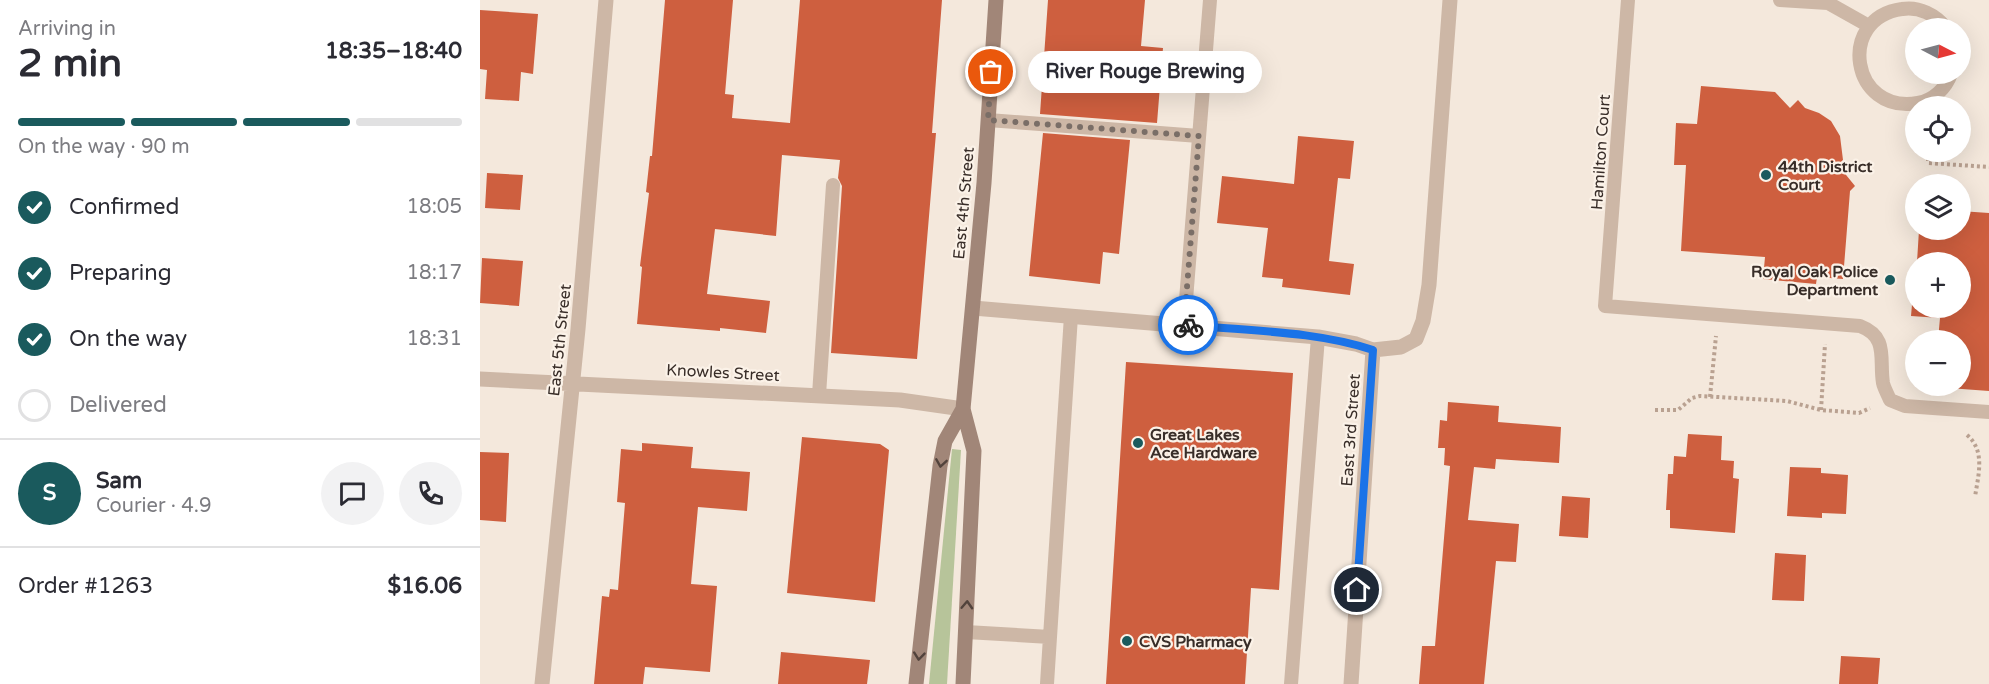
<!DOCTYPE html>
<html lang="en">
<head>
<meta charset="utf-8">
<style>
	body { margin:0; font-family:"Varela Round",sans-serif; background:#f2f2f3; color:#2b2b33; height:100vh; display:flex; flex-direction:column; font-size:22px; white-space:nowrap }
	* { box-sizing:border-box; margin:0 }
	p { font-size:20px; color:#7c7c81 }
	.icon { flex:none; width:33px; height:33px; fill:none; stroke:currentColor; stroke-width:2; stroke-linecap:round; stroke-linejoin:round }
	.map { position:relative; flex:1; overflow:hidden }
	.panel { display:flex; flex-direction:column; background:#fff; width:480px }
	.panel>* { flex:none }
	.needle { width:39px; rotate:96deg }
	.tools { position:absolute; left:1425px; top:18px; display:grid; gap:12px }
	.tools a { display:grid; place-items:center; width:66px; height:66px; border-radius:50%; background:#fff; box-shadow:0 6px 24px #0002; font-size:30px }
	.pin { position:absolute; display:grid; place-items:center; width:51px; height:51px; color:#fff; margin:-26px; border:3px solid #fff; border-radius:50%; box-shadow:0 2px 6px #0007 }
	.courier { position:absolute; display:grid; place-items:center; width:60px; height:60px; margin:-30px; border:4px solid #1a73e8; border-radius:50%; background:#fff; color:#222; box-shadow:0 2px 8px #0007 }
	.bubble { position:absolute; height:42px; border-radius:21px; background:#fff; box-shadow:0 6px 24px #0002; font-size:20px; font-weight:700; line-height:42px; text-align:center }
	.head em { font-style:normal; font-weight:700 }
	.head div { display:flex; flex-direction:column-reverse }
	.head { display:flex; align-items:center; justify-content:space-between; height:102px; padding:0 18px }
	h1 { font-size:39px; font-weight:700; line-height:45px }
	.bar { display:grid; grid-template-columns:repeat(4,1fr); gap:9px 6px; align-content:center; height:72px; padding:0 18px }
	.bar i { height:8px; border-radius:4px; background:#e1e1e2 }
	.bar .current { background:#1a5a5d }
	.bar p { grid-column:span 4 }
	.line { display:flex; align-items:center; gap:15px; padding:0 18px; border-top:2px solid #e1e1e2 }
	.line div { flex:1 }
	.round { display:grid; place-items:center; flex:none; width:63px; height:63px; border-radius:32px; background:#f2f2f3 }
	ol { padding:0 18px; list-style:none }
	li { display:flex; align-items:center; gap:18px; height:66px }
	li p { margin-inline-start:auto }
	li .icon { padding:6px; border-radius:50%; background:#1a5a5d; color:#fff; stroke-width:4 }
	li:last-child { color:#7c7c81 }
	li i { width:33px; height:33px; border:3px solid #e1e1e2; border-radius:50% }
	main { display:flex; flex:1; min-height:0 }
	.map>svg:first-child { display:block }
	.green { fill:#b7c49a }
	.building { fill:#ce5f3f }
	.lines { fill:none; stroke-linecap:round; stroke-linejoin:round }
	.path { stroke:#b9a191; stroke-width:4; stroke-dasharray:3 3; stroke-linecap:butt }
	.lane { stroke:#cdb7a6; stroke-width:14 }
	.street { stroke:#cdb7a6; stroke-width:15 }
	.secondary { stroke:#a18678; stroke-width:15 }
	.oneway { stroke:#52433c }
	.done { stroke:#7a6e67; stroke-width:6; stroke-dasharray:0 10.8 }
	.route { stroke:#1a73e8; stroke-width:8 }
	.poi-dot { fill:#1a5a5d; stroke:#fbf2e8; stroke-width:2 }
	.labels { text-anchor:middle; stroke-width:4.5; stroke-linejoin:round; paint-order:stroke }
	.street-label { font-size:16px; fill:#382d28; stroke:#fbf2e8 }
	.poi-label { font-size:16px; font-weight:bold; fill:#382d28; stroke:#fbf2e8; text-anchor:start }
</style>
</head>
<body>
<main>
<section class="panel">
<div class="head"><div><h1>2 min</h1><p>Arriving in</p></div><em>18:35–18:40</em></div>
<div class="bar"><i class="current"></i><i class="current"></i><i class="current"></i><i></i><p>On the way · 90 m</p></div>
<ol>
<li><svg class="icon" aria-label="check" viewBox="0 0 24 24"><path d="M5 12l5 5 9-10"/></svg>Confirmed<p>18:05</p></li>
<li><svg class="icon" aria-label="check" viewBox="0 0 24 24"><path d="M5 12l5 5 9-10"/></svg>Preparing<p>18:17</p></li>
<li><svg class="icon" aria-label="check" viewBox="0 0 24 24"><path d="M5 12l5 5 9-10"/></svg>On the way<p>18:31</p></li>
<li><i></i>Delivered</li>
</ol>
<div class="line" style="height:108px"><b class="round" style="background:#1a5a5d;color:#fff">S</b><div><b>Sam</b><p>Courier · 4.9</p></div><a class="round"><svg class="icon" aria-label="chat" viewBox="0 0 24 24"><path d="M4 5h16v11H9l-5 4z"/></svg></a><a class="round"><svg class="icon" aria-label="phone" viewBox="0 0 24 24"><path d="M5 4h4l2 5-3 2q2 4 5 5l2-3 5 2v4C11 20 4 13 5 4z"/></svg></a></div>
<div class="line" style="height:78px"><div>Order #1263</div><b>$16.06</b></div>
</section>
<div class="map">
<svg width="1509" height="684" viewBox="0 0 1509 684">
	<rect width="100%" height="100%" fill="#f4e8dc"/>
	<path class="green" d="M 472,449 L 481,450 L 467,684 L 449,684 Z"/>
	<path class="building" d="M 185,0 L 253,0 L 245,94 L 254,95 L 252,118 L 310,123 L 320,0 L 462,0 L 452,133 L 456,133 L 437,359 L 351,353 L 362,186 L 358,178 L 360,160 L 302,155 L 296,236 L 235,229 L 227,294 L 290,301 L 286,333 L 240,328 L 240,331 L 157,324 L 162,267 L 160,266 L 169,193 L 166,192 L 170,156 L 172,156 Z
		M 568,0 L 665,0 L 661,46 L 683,48 L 677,123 L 560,114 Z
		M 0,10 L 58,14 L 53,74 L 41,72 L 39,101 L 5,99 L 7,70 L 0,69 Z
		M 1221,86 L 1295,92 L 1310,108 L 1318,100 L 1325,108 L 1339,113 L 1351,121 L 1360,136 L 1363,160 L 1358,165 L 1375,186 L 1370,191 L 1363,279 L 1337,277 L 1336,284 L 1283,279 L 1285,257 L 1201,251 L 1206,165 L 1194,165 L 1196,123 L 1217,124 Z
		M 563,133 L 650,140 L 639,254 L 623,252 L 620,284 L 549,276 Z
		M 818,136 L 874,141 L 870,179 L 858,178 L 849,261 L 874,264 L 870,295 L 802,287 L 803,279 L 782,277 L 788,228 L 737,223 L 742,176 L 814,184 Z
		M 7,173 L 43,175 L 40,210 L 5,208 Z
		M 1480,211 L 1509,213 L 1509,391 L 1455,387 L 1455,386 L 1480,386 L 1480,340 L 1458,340 L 1460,318 L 1431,316 L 1435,270 L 1436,308 L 1480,308 L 1480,262 L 1437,262 L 1439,230 L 1480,230 Z
		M 2,258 L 43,261 L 39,306 L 0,303 Z
		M 646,362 L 813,373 L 799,590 L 771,588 L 765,684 L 626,684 Z
		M 968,402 L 1019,406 L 1018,422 L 1081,427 L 1079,463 L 1016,459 L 1015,469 L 994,467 L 988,520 L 1039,524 L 1036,562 L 1016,561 L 1004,684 L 939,684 L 942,646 L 955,646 L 970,466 L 964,465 L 965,448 L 958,448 L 960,420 L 967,421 Z
		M 1208,434 L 1242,436 L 1241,460 L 1254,461 L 1253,478 L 1259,479 L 1255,533 L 1190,528 L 1190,510 L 1186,510 L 1188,474 L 1193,474 L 1194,456 L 1206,457 Z
		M 322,437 L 400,444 L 409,450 L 395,602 L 307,593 Z
		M 162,443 L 213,447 L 211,468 L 270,472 L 267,511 L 218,507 L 211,584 L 237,586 L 230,672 L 165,667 L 163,684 L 114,684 L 122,596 L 129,597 L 130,589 L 138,590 L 145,503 L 137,502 L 141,449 L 162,451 Z
		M 0,452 L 29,453 L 26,522 L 0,520 Z
		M 1310,467 L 1341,468 L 1341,473 L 1368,475 L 1366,514 L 1342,513 L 1342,518 L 1307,516 Z
		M 1082,496 L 1110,498 L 1108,538 L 1079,536 Z
		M 1295,553 L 1326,555 L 1324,601 L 1292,600 Z
		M 301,652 L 390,660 L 387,684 L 298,684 Z
		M 1361,656 L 1400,658 L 1398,684 L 1359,684 Z"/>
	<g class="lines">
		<path class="path" d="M 1448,152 L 1448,163 L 1509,167
			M 1230,397 L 1236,336
			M 1175,410 L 1198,410 L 1212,398 L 1220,396 L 1307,401 L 1341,410 L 1379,413 L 1390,408
			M 1341,410 L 1345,344
			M 1487,435 C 1506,451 1498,476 1495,497"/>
		<path class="lane" d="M 1148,0 L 1125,306 L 1380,326 C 1409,337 1399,359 1403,383 C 1404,388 1408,395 1410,400 L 1425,406 L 1509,412
			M 1300,0 L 1348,3 L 1389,26
			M 1466,28 C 1456,15 1439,6 1422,9 C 1356,18 1371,115 1438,103 C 1454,100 1466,88 1471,74
			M 508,120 L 719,136
			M 704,325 L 730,0
			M 339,395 L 353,185
			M 486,632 L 570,637 L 591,316
			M 567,684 L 570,637
			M 811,684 L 838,337"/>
		<path class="street" d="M 493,308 L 838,337 L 876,344 L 893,350 L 921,347 L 936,339 L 943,321 L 949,285 L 970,0
			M 0,379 L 420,400 L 483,409
			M 62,684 L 98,329 L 126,0
			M 871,684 L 893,350"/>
		<path class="secondary" d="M 436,684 L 460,466 L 465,441 L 483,409
			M 483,684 L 494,451 L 483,409 L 504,183 L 516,0"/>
	</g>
	<defs><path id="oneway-chevron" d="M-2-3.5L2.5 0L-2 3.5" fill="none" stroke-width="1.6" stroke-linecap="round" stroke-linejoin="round" transform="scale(1.5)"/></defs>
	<g class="oneway">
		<use href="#oneway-chevron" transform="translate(461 463) rotate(99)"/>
		<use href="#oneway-chevron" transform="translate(487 605) rotate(-87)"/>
		<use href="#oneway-chevron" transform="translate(439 656) rotate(96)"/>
	</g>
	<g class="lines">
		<path class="done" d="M 511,72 L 508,120 L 719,136 L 704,325 L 708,325"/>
		<path class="route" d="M 708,325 C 767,331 837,331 893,350 L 877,590"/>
	</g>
	<g class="poi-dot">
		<circle cx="1286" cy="175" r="6"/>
		<circle cx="1410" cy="280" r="6"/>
		<circle cx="658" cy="443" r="6"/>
		<circle cx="647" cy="641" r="6"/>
	</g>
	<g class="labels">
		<g class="street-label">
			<text transform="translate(1120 152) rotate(-86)" y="6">Hamilton Court</text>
			<text transform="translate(483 203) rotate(-85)" y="6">East 4th Street</text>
			<text transform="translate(79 340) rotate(-84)" y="6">East 5th Street</text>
			<text transform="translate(243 372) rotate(3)" y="6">Knowles Street</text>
			<text transform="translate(870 430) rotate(-86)" y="6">East 3rd Street</text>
		</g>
		<g class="poi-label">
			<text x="1298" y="172">44th District<tspan x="1298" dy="18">Court</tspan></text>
			<text x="1398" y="277" text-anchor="end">Royal Oak Police<tspan x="1398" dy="18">Department</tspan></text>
			<text x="670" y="440">Great Lakes<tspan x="670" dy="18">Ace Hardware</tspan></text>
			<text x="659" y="647">CVS Pharmacy</text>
		</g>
	</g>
</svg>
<div class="tools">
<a><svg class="needle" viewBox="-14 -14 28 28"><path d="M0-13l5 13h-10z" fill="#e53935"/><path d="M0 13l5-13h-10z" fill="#7c7c81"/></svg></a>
<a><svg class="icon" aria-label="locate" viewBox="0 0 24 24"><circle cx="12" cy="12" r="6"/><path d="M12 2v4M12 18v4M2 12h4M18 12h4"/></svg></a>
<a><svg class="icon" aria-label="layers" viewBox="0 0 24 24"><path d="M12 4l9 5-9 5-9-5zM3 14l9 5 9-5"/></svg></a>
<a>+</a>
<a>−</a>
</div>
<div class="pin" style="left:511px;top:72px;background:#ea580c"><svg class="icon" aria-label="bag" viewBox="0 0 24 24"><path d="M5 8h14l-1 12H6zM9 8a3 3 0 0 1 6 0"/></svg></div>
<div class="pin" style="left:877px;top:590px;background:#1f2937"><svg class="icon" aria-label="home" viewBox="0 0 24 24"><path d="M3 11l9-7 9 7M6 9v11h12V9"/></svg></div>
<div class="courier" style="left:708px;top:325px"><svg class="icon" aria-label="bike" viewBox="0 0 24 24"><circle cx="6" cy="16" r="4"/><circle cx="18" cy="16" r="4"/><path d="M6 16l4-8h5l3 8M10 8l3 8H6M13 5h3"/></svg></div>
<div class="bubble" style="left:548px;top:51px;width:234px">River Rouge Brewing</div>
</div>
</main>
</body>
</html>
